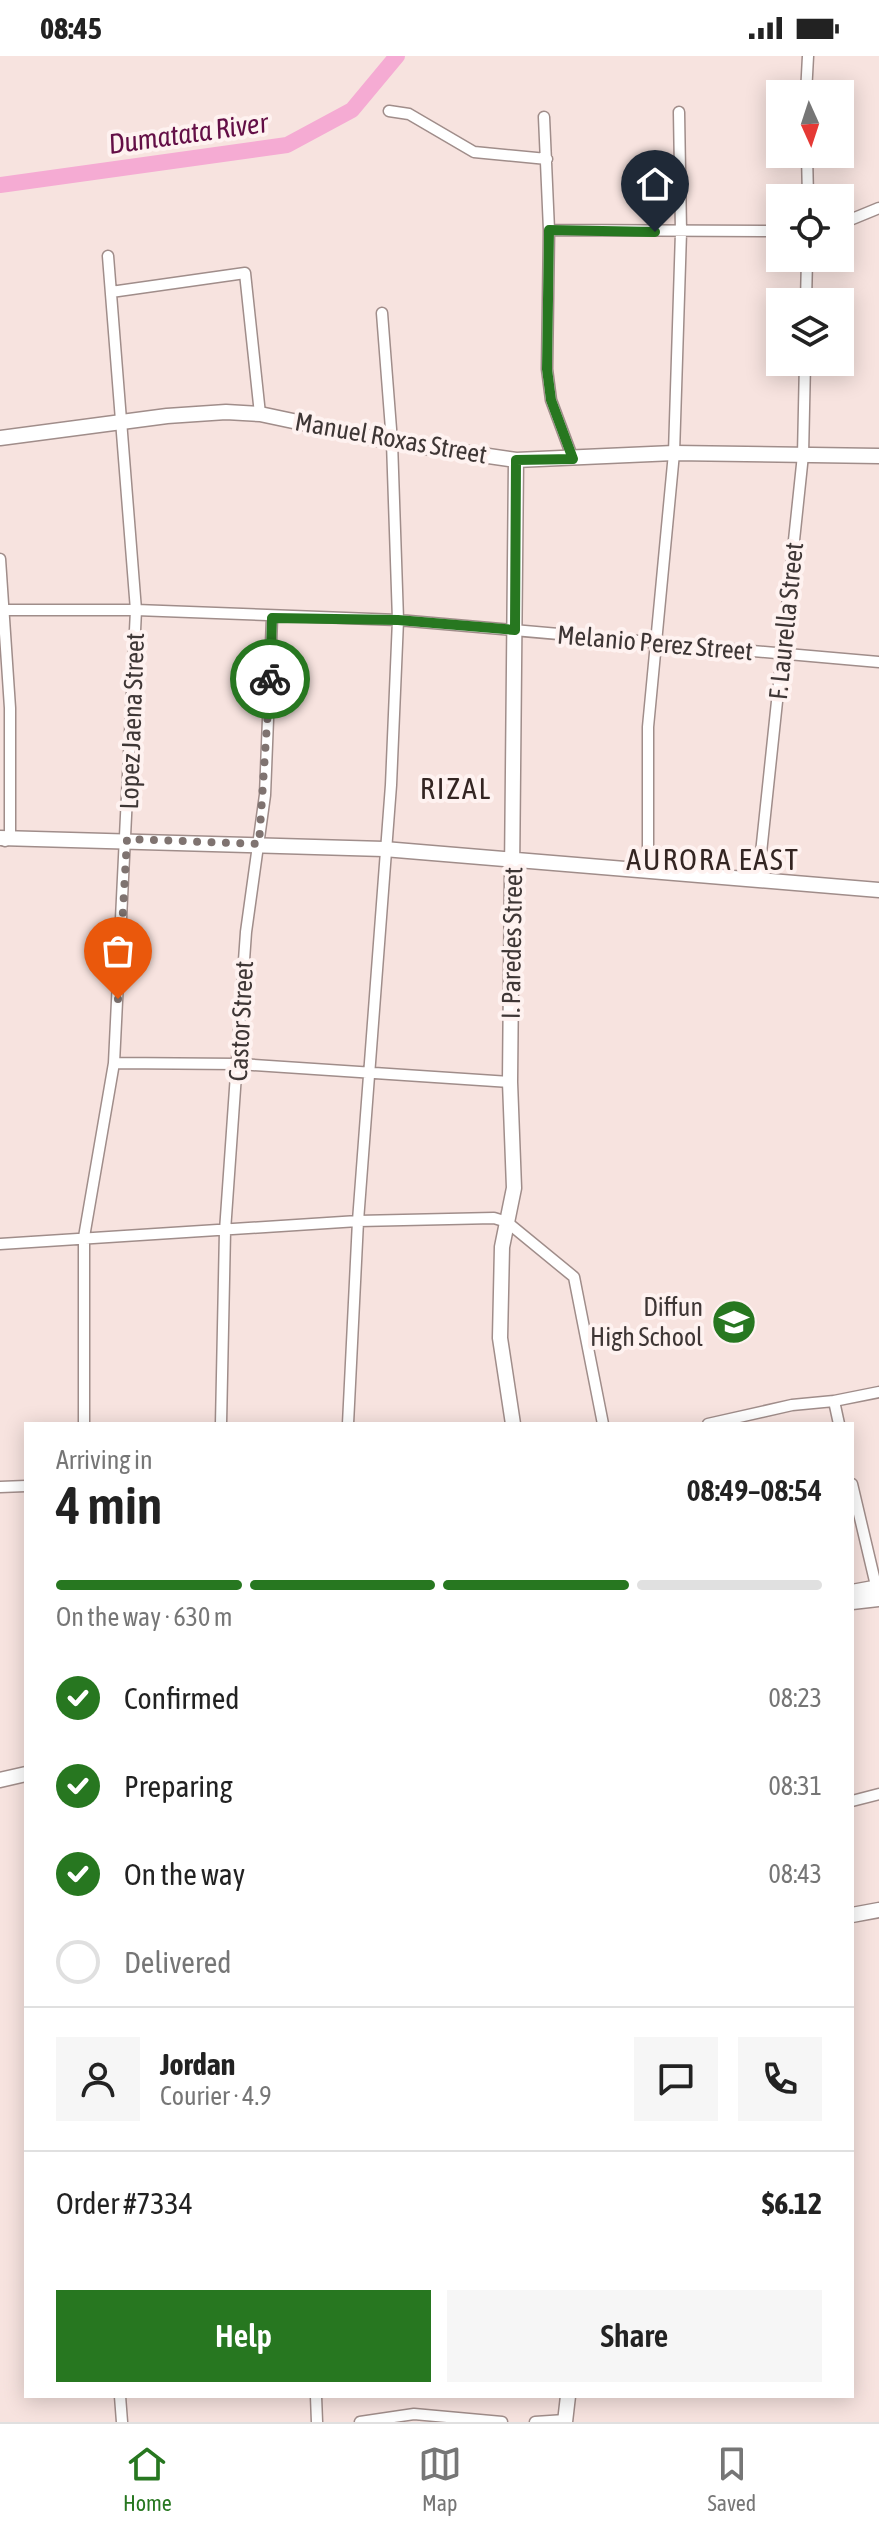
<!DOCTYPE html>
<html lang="en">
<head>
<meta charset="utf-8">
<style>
	body { margin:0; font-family:"Asap Condensed",sans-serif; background:#f6f6f6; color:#222; height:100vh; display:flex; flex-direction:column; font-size:30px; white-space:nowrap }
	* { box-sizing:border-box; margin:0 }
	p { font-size:26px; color:#767676 }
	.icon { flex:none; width:44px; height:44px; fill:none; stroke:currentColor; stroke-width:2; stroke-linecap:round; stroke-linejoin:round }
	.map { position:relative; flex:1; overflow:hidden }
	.side { position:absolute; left:24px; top:1366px; width:830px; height:976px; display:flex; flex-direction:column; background:#fff; border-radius:0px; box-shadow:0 4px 20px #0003 }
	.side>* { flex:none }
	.needle { width:52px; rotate:177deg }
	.buttons { position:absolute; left:766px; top:24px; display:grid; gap:16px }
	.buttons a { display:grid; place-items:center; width:88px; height:88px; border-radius:0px; background:#fff; box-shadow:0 4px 20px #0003; font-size:40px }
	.pin { position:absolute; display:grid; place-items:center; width:68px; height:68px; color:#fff; margin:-82px -34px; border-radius:50% 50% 50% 0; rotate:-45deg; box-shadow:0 0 8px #0007 }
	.pin .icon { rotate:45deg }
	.courier { position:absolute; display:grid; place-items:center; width:80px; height:80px; margin:-40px; border:6px solid #277720; border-radius:50%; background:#fff; color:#222; box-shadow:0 2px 10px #0007 }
	.head em { font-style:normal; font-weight:600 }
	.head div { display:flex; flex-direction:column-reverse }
	.head { display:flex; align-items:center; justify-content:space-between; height:136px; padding:0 32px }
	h1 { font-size:52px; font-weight:600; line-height:60px }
	.bar { display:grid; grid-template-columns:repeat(4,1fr); gap:12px 8px; align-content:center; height:96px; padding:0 32px }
	.bar i { height:10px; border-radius:6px; background:#e0e0e0 }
	.bar .active { background:#277720 }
	.bar p { grid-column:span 4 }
	.line { display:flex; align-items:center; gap:20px; padding:0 32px; border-top:2px solid #e0e0e0 }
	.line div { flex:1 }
	.round { display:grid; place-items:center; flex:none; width:84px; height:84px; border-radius:0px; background:#f6f6f6 }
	ol { padding:0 32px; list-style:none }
	li { display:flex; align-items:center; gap:24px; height:88px }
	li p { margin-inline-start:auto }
	li .icon { padding:8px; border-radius:50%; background:#277720; color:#fff; stroke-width:4 }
	li:last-child { color:#767676 }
	li i { width:44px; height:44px; border:4px solid #e0e0e0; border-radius:50% }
	.action { display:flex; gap:16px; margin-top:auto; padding:16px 32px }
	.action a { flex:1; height:92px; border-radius:0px; background:#277720; color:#fff; font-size:32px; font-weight:600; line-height:92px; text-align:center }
	.action a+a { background:#f6f6f6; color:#222 }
	.status { display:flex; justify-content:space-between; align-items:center; height:56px; padding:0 40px; background:#fff; direction:ltr }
	.status svg { height:22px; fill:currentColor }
	.tab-bar { display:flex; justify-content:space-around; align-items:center; height:112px; border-top:2px solid #e0e0e0; background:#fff; font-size:22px; color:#767676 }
	.tab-bar a { display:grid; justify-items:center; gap:4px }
	.tab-bar .active { color:#277720 }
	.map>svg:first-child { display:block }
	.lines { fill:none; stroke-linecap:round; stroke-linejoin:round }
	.river { stroke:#f5abd3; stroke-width:16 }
	.street-casing { stroke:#a08d8a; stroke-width:13 }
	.secondary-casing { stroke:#a08d8a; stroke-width:17 }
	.street { stroke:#fff; stroke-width:10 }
	.secondary { stroke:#fff; stroke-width:14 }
	.done { stroke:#7f7370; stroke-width:8; stroke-dasharray:0 14.4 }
	.route { stroke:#277720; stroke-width:10 }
	.labels { text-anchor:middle; stroke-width:8; stroke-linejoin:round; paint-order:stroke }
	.street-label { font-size:26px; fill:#3e3635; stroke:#fef2f0 }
	.poi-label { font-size:26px; fill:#3e3635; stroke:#fef2f0; text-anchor:end }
	.water-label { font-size:28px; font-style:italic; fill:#630e46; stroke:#fef2f0 }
	.quarter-label { font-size:30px; letter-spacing:2px; fill:#332522; stroke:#fef2f0 }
</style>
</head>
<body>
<div class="status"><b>08:45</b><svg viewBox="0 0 49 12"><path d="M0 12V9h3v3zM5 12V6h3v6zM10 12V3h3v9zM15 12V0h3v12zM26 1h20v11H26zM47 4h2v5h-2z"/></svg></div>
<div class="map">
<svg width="879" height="2366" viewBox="0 0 879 2366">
	<rect width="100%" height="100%" fill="#f7e3df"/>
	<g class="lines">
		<path class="river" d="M 0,129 L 287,89 L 352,54 L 397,0"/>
		<g class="street-casing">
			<path id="street" d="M 806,38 L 808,0
				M 389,55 L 409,58 L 474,96 L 547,103
				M 544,61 L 549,174 L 547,313 L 551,344 L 573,403
				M 807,98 L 808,142
				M 840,168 L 879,152
				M 549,174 L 780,175
				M 111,236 L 245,217 L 260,358
				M 806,246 L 807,202
				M 0,503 L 10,652 L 10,782 L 5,785
				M 0,554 L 136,554 L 398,564 L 879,606
				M 648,814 L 648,671 L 674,397 L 681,176 L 679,56
				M 762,823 L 761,797 L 803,399 L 805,306
				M 114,1007 L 239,1008 L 510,1026
				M 0,1188 L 358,1165 L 494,1162 L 507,1166 L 574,1221 L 603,1368
				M 834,1345 L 839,1368
				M 84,1368 L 84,1181 L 114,1007 L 136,554 L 108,200
				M 221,1368 L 225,1175 L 246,876 L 265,739 L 272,562
				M 348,1368 L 358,1165 L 391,729 L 398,564 L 392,386 L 382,257
				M 708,1368 L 792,1349 L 834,1345 L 879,1336
				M 852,1428 L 878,1538
				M 0,1431 L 26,1430
				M 852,1745 L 879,1738
				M 120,2340 L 122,2366
				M 316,2340 L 317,2366
				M 360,2366 L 414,2358 L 502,2366
				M 535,2366 L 565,2364"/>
		</g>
		<g class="secondary-casing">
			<path id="secondary" d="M 0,382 L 167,360 L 226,356 L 260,358 L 392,386 L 516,404 L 674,397 L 879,400
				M 0,782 L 384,793 L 879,834
				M 513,1368 L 500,1282 L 502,1191 L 514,1132 L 510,1026 L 516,404
				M 852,1536 L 879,1531
				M 852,1546 L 879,1543
				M 0,1724 L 26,1718
				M 852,1859 L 879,1854
				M 565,2366 L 568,2340"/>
		</g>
		<use href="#street" class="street"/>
		<use href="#secondary" class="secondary"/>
	</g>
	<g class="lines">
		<path class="done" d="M 118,943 L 127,783 L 259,788 L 270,623"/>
		<path class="route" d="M 270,623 L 272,562 L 398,564 L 515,574 L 516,404 L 573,403 L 551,344 L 547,313 L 549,174 L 655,176"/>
	</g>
	<defs>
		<g id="school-disc" transform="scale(2.3)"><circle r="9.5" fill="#277720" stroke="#fef2f0"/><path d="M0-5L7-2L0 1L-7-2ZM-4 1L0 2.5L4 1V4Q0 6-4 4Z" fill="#fff"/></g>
	</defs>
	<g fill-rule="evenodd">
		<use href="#school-disc" x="734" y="1266"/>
	</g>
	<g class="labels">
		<g class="street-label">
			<text transform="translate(391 382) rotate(10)" y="9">Manuel Roxas Street</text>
			<text transform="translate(786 565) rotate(-84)" y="9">F. Laurella Street</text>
			<text transform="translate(655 587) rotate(5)" y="9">Melanio Perez Street</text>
			<text transform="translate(132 665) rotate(-88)" y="9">Lopez Jaena Street</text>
			<text transform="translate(512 887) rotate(-89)" y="9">I. Paredes Street</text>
			<text transform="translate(241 965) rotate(-87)" y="9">Castor Street</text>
		</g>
		<g class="poi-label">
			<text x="703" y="1260">Diffun<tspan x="703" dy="30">High School</tspan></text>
		</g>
		<g class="water-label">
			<text transform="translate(188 77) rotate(-8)" y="10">Dumatata River</text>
		</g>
		<g class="quarter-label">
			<text x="456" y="743">RIZAL</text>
			<text x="713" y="814">AURORA EAST</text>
		</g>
	</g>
</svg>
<div class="buttons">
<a><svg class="needle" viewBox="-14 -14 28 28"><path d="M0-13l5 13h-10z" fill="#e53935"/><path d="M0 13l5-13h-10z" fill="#767676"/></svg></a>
<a><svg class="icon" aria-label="locate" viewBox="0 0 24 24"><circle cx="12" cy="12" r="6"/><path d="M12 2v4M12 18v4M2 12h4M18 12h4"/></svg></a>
<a><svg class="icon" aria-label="layers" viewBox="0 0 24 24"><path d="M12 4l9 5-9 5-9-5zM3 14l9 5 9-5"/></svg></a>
</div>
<div class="pin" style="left:118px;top:943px;background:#ea580c"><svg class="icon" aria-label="bag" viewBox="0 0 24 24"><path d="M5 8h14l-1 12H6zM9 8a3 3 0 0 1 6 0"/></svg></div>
<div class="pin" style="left:655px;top:176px;background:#1f2937"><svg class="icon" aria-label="home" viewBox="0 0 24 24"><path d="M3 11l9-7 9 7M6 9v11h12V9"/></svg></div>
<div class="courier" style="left:270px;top:623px"><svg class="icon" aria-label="bike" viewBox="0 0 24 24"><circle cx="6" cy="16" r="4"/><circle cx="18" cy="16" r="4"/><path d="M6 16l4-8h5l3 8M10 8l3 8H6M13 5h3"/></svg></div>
<section class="side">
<div class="head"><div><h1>4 min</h1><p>Arriving in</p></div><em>08:49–08:54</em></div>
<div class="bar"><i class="active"></i><i class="active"></i><i class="active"></i><i></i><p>On the way · 630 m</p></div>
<ol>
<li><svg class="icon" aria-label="check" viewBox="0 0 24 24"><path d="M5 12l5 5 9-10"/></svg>Confirmed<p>08:23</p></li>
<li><svg class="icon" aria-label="check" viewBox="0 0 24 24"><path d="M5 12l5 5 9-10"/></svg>Preparing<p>08:31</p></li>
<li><svg class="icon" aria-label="check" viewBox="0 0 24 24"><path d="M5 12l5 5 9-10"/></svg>On the way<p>08:43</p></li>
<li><i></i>Delivered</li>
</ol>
<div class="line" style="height:144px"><a class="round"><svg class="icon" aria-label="person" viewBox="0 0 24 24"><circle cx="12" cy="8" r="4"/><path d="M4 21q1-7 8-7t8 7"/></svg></a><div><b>Jordan</b><p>Courier · 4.9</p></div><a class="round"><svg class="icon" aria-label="chat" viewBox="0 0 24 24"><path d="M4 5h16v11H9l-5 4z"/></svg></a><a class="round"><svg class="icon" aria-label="phone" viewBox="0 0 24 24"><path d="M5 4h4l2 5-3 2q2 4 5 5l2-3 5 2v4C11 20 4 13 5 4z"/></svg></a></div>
<div class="line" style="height:104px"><div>Order #7334</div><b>$6.12</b></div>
<div class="action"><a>Help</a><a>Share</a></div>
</section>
</div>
<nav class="tab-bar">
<a class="active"><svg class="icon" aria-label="home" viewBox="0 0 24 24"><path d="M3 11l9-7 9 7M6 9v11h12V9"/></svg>Home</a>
<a><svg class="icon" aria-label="map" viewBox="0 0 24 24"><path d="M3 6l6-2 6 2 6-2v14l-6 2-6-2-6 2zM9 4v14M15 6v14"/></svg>Map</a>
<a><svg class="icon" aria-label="saved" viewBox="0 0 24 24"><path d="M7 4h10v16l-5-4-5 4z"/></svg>Saved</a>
</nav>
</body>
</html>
